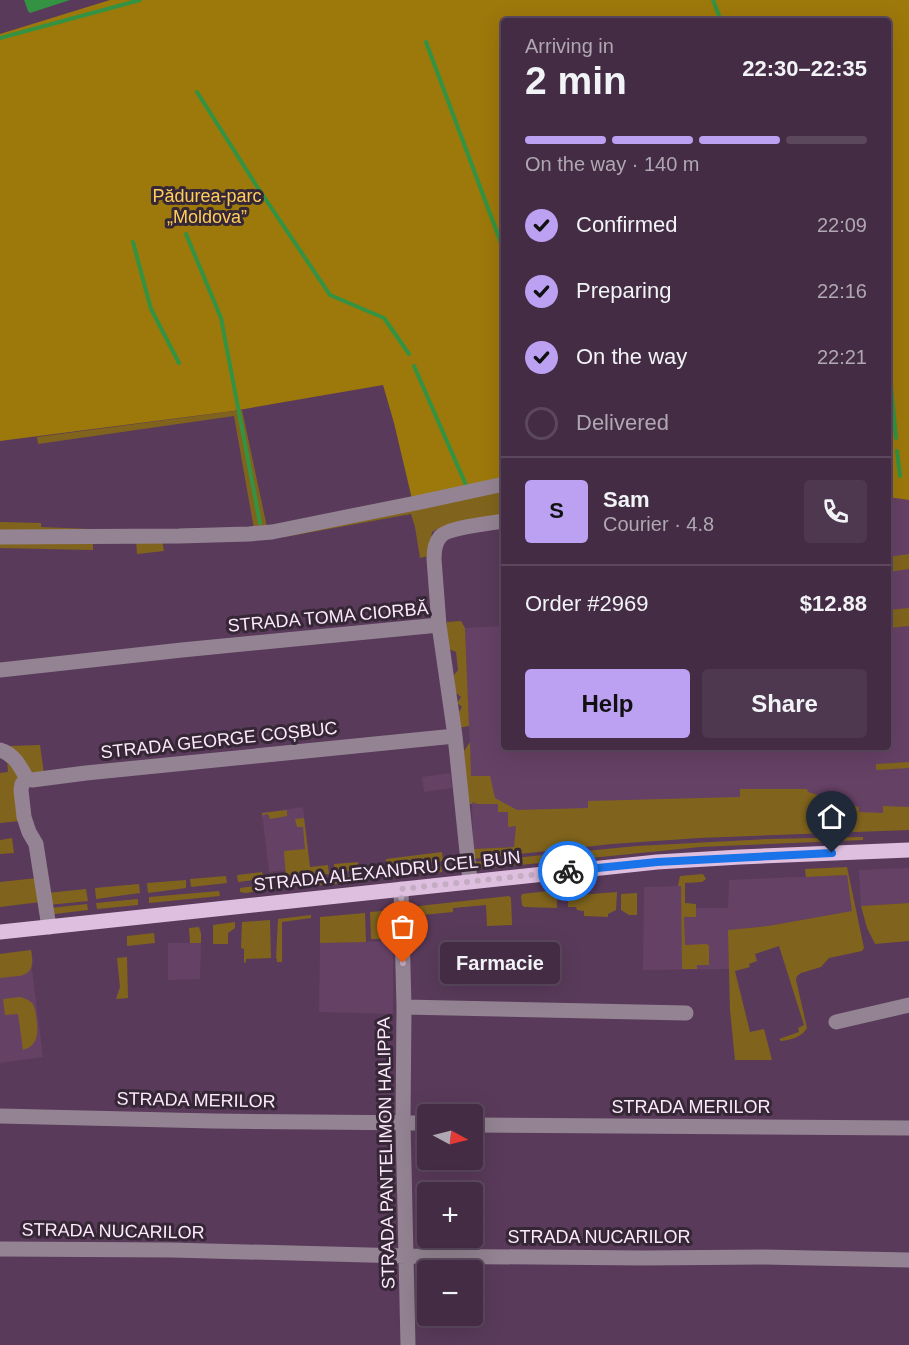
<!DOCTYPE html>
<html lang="en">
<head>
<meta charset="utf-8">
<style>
	body { margin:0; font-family:Arial,sans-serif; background:#4d384f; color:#f1f3f6; height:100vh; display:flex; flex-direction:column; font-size:22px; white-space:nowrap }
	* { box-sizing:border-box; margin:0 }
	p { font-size:20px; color:#afa7b2 }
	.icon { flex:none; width:33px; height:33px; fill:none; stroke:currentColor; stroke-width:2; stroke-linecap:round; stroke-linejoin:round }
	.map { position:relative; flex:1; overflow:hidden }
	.side { position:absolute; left:501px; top:18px; width:390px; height:732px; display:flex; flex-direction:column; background:#432c44; border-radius:6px; box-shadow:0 6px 24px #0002,0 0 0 2px #5b485d }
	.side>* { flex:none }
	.needle { width:39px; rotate:97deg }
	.fabs { position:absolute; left:417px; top:1104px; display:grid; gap:12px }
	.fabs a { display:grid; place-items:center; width:66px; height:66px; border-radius:6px; background:#432c44; box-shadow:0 6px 24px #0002,0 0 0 2px #5b485d; font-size:30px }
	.pin { position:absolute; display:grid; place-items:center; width:51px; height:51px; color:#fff; margin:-62px -26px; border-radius:50% 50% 50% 0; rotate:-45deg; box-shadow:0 0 6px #0007 }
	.pin .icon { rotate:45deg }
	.courier { position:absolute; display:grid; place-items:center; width:60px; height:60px; margin:-30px; border:4px solid #1a73e8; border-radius:50%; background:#fff; color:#222; box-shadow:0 2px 8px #0007 }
	.bubble { position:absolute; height:42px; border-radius:6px; background:#432c44; box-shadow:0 6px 24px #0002,0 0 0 2px #5b485d; font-size:20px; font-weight:600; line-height:42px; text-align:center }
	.summary em { font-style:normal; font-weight:600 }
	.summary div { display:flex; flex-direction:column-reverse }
	.summary { display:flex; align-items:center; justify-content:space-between; height:102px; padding:0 24px }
	h1 { font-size:39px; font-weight:600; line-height:45px }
	.bar { display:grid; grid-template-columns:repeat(4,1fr); gap:9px 6px; align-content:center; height:72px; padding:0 24px }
	.bar i { height:8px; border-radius:4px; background:#5b485d }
	.bar .current { background:#bca0f2 }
	.bar p { grid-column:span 4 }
	.line { display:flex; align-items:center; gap:15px; padding:0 24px; border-top:2px solid #5b485d }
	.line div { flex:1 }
	.round { display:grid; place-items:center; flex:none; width:63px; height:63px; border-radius:6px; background:#4d384f }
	ol { padding:0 24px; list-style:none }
	li { display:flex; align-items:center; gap:18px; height:66px }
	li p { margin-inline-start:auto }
	li .icon { padding:6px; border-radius:50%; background:#bca0f2; color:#111; stroke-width:4 }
	li:last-child { color:#afa7b2 }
	li i { width:33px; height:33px; border:3px solid #5b485d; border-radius:50% }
	.button { display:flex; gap:12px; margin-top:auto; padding:12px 24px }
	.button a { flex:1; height:69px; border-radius:6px; background:#bca0f2; color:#111; font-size:24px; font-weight:600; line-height:69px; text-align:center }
	.button a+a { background:#4d384f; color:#f1f3f6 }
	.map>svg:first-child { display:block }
	.built { fill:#664166 }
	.green { fill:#80641d }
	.forest { fill:#9d780b }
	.water { fill:#339342 }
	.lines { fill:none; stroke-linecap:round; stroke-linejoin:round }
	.stream { stroke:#339342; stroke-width:4 }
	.minor { stroke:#948493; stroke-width:15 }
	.major { stroke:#dfbfdf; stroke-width:15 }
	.done { stroke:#c4acc3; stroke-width:6; stroke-dasharray:0 10.8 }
	.route { stroke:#1a73e8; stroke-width:8 }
	.labels { text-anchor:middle; stroke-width:6; stroke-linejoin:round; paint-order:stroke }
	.park-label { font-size:18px; fill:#ffce5a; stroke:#362736 }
	.street-label { font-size:18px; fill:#fde9fc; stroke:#362736 }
</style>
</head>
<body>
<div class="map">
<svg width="909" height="1345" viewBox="0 0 909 1345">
	<rect width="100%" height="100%" fill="#593a5a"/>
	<path class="built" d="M 888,497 L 909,500 L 909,817 L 515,847 L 473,849 L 472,802 L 465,628 L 504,626 L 504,747 L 888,747 Z
		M 450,773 L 452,788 L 424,792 L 422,777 Z
		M 303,807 L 310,867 L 269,872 L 262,813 Z
		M 909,868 L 909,903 L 861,906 L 859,870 Z
		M 847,875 L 853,911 L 768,926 L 729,930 L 729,969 L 643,970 L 644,887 L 681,886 L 682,908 L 728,908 L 729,880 Z
		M 393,941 L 393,1014 L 319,1012 L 320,943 Z
		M 168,943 L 201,943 L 200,979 L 168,980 Z
		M 31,950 L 33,960 L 32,969 L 43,1057 L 0,1063 L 0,954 Z"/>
	<path class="green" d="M 242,410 L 267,527 L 254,529 L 234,416 L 38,444 L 37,437 Z
		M 504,488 L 504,517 L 437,529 L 432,532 L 428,556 L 420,558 L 415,527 L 411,514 L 285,537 L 285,533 Z
		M 0,522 L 41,523 L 41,527 L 141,531 L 0,531 Z
		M 0,540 L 93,541 L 93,550 L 0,548 Z
		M 136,540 L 162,540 L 164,551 L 137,554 Z
		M 909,554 L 909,569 L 888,572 L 888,557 Z
		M 909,608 L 909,626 L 888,628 L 888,610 Z
		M 461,621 L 465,628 L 469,726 L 458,728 L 457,715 L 462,707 L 457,703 L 461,697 L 455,692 L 454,675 L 458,670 L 456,652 L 449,649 L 446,626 L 447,622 Z
		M 470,742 L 471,776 L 490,776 L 495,798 L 517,810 L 588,808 L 588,801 L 740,797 L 740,789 L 807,789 L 808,792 L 859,807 L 859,812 L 883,813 L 883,806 L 909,807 L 909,830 L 699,838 L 612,844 L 473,859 L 473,849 L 514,847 L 516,826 L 508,827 L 508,812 L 498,812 L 498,804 L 477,804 L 473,802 L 472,804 L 468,804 L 464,751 Z
		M 40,745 L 44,774 L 31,775 L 10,746 Z
		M 7,759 L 18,776 L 20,821 L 0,823 L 0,773 L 8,772 Z
		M 909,762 L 909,768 L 876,770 L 876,764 Z
		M 287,810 L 287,816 L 270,819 L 268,814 L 263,815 L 263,819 L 262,813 Z
		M 304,818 L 310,867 L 328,865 L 329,874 L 286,879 L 284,851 L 305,849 L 303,827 L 297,827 L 295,819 Z
		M 863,837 L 863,840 L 700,847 L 481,869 L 477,868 L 473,862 L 637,846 L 768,839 Z
		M 12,838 L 14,853 L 0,854 L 0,840 Z
		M 442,852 L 443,861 L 387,867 L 386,859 Z
		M 358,862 L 359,870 L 335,873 L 334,864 Z
		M 441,866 L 442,872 L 389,878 L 388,872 Z
		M 847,867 L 864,948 L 862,951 L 829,958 L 821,967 L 801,973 L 797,976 L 796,980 L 807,1028 C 802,1037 791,1040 781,1041 L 779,1039 L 799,1032 L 798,1028 L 804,1025 L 779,946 L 755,954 L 757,961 L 749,964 L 750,967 L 735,971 L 750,1032 L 764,1029 L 772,1060 L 735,1060 L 730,1010 L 728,930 L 768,926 L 852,911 L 847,875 L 806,877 L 805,869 Z
		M 262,872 L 263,879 L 238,882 L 237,875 Z
		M 363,874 L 364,880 L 335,884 L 334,878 Z
		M 703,874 L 706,879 L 702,882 L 685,883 L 685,903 L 696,904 L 696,917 L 684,917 L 685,945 L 707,944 L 709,946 L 709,965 L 697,965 L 697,969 L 682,969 L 681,886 L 678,886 L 680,876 Z
		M 226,876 L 227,883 L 191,887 L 190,879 Z
		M 37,878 L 40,902 L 0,907 L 0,882 Z
		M 328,879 L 329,884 L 304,887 L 304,881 Z
		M 186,880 L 186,888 L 148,893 L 147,883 Z
		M 139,884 L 140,893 L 96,899 L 95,888 Z
		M 268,884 L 267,890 L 245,893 L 240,892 L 240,888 Z
		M 86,889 L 88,901 L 48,905 L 47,893 Z
		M 557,890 L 557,908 L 524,907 L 522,905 L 521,897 L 522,894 Z
		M 219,891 L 220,896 L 149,903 L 149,897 Z
		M 617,892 L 616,910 L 608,914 L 608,917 L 584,916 L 584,911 L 577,910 L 576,907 L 568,907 L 568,896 Z
		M 637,893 L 637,915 L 629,915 L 621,910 L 621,894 Z
		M 509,896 L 511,898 L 512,925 L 487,926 L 486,905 L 453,908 L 453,912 L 412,916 L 412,949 C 403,938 407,920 410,907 Z
		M 138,899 L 138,905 L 97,909 L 96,903 Z
		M 909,903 L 909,941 L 875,944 L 867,928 L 861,906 Z
		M 87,904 L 88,910 L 55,914 L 51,913 L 50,908 Z
		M 382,911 C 393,914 392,928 392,939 L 371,939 L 370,912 Z
		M 365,913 L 366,942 L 320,943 L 320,917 Z
		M 311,915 L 311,918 L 282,922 L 282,962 L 277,962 L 277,959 L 276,958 L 278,919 Z
		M 270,920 L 271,958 L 246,959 L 246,962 L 244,963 L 244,949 L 241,948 L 242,922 Z
		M 235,922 L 235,928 L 228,933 L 228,944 L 213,944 L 213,925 Z
		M 199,927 L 201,933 L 201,943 L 190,943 L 189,928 Z
		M 154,933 L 155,943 L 127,946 L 127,936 Z
		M 31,950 C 36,979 23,975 0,978 L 0,954 Z
		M 127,957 L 128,998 L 116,999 L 120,987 L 117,958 Z
		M 20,997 C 25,998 29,1000 33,1004 C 36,1010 36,1017 37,1023 C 38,1035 37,1046 23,1050 L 18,1014 L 5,1015 L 3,999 Z"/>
	<path class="forest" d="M 110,0 L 909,0 L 909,500 L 888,497 L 888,21 L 504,21 L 504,478 L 412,499 L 394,423 L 383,385 L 233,411 L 0,441 L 0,34 Z"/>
	<path class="water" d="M 24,0 L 70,0 L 30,13 L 28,11 Z"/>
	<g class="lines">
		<path class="stream" d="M 713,0 L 721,21
			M 0,38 L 140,0
			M 426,42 L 504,251
			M 197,92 L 256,185 L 330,295 L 384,318 L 409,354
			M 186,234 L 221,318 L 260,523
			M 133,242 L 151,309 L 179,363
			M 888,353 L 896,438
			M 414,366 L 466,485
			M 897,451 L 900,476"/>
		<path class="minor" d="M 0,537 L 179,536 L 249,534 L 272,532 L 416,503 L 504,484
			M 0,670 L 182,650 L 439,625
			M 0,750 C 14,754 20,766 27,779 L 32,780 L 86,773 L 455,736
			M 27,779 L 22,784 L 21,790 L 24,817 L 29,832 L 36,844 L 49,927
			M 470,881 L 455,736 L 439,625 L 434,559 C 434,552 435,543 440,537 C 446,528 492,523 504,521
			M 401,889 L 404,1007 L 403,1122 L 408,1345
			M 404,1007 L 686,1013
			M 836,1022 L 909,1005
			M 0,1116 L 213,1121 L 428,1123
			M 472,1125 L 909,1128
			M 0,1249 L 172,1250 L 406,1256 L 643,1258 L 764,1257 L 909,1260"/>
		<path class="major" d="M 0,932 L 657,862 L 740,857 L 909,850"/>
	</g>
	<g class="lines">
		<path class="done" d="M 403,963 L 401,889 L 568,871"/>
		<path class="route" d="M 568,871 L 657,862 L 832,853"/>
	</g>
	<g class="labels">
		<g class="park-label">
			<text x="207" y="202">Pădurea-parc<tspan x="207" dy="21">„Moldova”</tspan></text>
		</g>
		<g class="street-label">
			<text transform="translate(328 617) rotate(-5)" y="6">STRADA TOMA CIORBĂ</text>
			<text transform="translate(219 740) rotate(-6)" y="6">STRADA GEORGE COȘBUC</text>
			<text transform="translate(387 871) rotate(-6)" y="6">STRADA ALEXANDRU CEL BUN</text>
			<text transform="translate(196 1100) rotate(1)" y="6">STRADA MERILOR</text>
			<text x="691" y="1113">STRADA MERILOR</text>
			<text transform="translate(386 1153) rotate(-91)" y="6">STRADA PANTELIMON HALIPPA</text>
			<text transform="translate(113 1231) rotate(1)" y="6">STRADA NUCARILOR</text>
			<text x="599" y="1243">STRADA NUCARILOR</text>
		</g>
	</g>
</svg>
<div class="fabs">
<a><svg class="needle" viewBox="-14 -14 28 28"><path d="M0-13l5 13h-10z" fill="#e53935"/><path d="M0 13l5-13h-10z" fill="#afa7b2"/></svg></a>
<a>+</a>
<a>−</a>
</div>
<div class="pin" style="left:403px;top:963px;background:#ea580c"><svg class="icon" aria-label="bag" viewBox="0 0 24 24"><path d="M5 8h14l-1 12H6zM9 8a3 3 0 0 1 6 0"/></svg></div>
<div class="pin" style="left:832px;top:853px;background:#1f2937"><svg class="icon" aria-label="home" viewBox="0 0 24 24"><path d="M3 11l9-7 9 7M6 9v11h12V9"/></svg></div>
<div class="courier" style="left:568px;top:871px"><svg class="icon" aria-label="bike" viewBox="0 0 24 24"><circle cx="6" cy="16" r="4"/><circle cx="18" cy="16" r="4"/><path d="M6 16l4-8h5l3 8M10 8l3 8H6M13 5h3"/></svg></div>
<div class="bubble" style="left:440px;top:942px;width:120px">Farmacie</div>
<section class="side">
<div class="summary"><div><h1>2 min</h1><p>Arriving in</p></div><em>22:30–22:35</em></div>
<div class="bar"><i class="current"></i><i class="current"></i><i class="current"></i><i></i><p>On the way · 140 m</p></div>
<ol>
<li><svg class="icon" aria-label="check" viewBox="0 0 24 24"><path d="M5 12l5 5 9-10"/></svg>Confirmed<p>22:09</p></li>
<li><svg class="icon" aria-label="check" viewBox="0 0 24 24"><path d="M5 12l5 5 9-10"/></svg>Preparing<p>22:16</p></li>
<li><svg class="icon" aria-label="check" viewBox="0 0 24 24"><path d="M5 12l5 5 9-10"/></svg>On the way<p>22:21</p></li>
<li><i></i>Delivered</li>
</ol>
<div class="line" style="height:108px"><b class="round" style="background:#bca0f2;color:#111">S</b><div><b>Sam</b><p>Courier · 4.8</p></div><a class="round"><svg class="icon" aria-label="phone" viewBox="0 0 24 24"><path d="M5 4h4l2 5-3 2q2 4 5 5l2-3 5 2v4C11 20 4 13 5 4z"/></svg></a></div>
<div class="line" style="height:78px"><div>Order #2969</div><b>$12.88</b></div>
<div class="button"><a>Help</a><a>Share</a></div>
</section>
</div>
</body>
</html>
